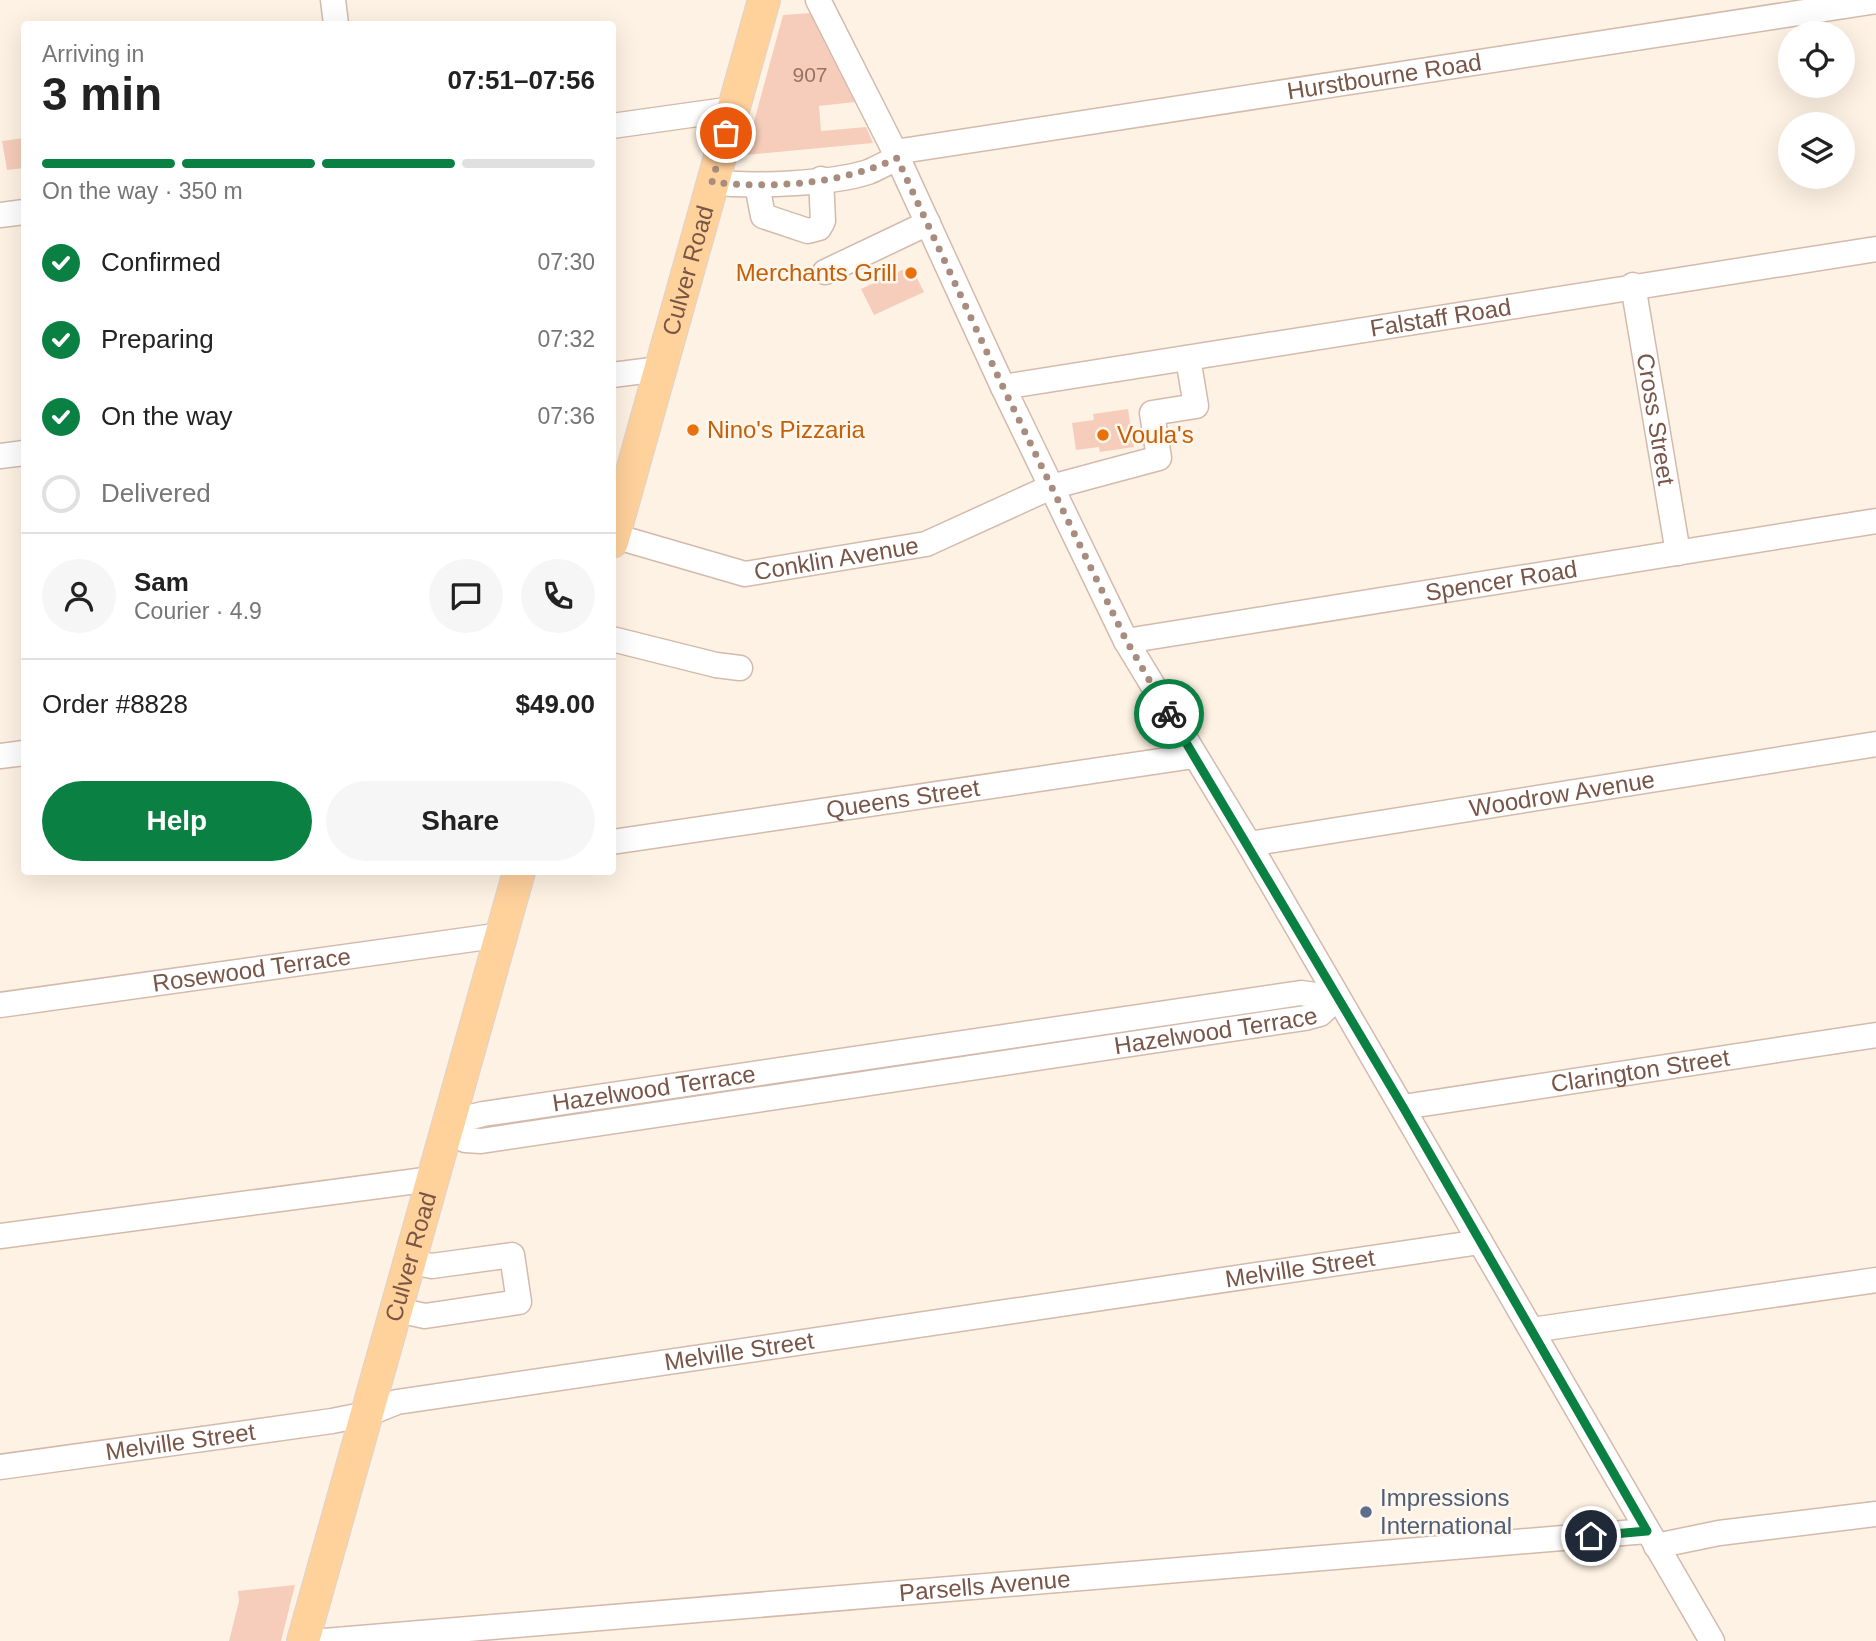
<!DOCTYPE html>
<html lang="en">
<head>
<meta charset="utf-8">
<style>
	body { margin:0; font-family:Helvetica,sans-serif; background:#f6f6f6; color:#222; height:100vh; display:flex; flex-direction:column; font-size:26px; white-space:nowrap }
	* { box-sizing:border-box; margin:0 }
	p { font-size:23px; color:#767676 }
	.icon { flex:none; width:38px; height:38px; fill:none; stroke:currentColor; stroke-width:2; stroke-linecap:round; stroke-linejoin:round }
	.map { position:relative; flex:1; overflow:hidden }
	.side { position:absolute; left:21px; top:21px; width:595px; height:854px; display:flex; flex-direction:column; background:#fff; border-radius:7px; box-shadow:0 7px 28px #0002 }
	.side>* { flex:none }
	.controls { position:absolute; left:1778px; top:21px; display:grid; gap:14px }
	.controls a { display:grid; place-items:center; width:77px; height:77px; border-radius:50%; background:#fff; box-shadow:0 7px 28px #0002; font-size:35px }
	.pin { position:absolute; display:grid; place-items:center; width:60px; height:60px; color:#fff; margin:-30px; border:4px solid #fff; border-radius:50%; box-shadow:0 2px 7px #0007 }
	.courier { position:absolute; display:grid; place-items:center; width:70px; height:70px; margin:-35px; border:5px solid #0b8043; border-radius:50%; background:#fff; color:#222; box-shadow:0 2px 9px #0007 }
	.head em { font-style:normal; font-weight:700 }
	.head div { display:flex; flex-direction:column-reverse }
	.head { display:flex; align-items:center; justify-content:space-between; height:119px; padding:0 21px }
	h1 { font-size:46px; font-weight:700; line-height:52px }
	.bar { display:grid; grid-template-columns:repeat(4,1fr); gap:10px 7px; align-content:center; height:84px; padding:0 21px }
	.bar i { height:9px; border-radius:5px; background:#e0e0e0 }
	.bar .current { background:#0b8043 }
	.bar p { grid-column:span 4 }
	.line { display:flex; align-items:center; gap:18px; padding:0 21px; border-top:2px solid #e0e0e0 }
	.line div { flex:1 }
	.round { display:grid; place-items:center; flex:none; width:74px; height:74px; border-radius:37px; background:#f6f6f6 }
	ol { padding:0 21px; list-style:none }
	li { display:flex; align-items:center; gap:21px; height:77px }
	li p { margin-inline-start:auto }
	li .icon { padding:7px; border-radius:50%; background:#0b8043; color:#fff; stroke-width:4 }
	li:last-child { color:#767676 }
	li i { width:38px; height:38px; border:4px solid #e0e0e0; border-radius:50% }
	.button { display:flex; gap:14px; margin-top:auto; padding:14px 21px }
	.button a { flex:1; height:80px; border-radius:42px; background:#0b8043; color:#fff; font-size:28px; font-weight:700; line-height:80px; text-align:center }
	.button a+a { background:#f6f6f6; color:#222 }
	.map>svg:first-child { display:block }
	.building { fill:#f6cdba }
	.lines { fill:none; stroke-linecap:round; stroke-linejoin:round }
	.minor-casing { stroke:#d3baac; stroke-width:27 }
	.major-casing { stroke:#dcd3cf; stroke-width:34 }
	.minor { stroke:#fff; stroke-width:24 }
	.major { stroke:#ffd19b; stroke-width:32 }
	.done { stroke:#a88c7e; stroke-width:7; stroke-dasharray:0 12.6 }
	.route { stroke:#0b8043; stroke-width:9 }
	.food-dot { fill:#e8710a; stroke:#fff6ed; stroke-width:2.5 }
	.service-dot { fill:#5c6f8a; stroke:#fff6ed; stroke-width:2.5 }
	.labels { text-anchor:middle; stroke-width:5; stroke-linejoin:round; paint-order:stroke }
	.number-label { font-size:21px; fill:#987364 }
	.street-label { font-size:24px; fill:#795547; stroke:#fff6ed }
	.food-label { font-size:24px; fill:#c56008; stroke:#fff6ed; text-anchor:start }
	.service-label { font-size:24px; fill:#4e5e75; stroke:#fff6ed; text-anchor:start }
</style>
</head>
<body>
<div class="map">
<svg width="1876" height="1641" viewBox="0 0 1876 1641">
	<rect width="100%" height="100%" fill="#fef2e4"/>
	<path class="building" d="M 811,13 L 855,102 L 819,106 L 821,131 L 866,127 L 873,143 L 745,155 L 783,15 Z
		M 24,138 L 24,168 L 7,170 L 2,141 Z
		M 911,266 L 924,292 L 874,315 L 861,289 Z
		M 1128,409 L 1134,447 L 1100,452 L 1099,447 L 1076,450 L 1072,423 L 1094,420 L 1093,414 Z
		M 295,1585 L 281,1641 L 229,1641 L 239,1601 L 238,1591 Z"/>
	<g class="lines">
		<g class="minor-casing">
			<g id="minor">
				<path d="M 333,0 L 336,24"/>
				<path d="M 818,0 L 895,152 L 1003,387 L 1126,641 L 1249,844 L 1712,1641"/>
				<path d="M 612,126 L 733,109"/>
				<path id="s1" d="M 895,152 L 1876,1"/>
				<path d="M 712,182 C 751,187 831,184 868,172 C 878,168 888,162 897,158"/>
				<path d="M 757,185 L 763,216 L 808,231 L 819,228 L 823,221 L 821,179"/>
				<path d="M 0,215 L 24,212"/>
				<path d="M 825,272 L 928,223"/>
				<path id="s2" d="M 1633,285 L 1678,553"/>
				<path d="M 612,375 L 660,369"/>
				<path id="s3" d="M 1003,387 L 1876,249"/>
				<path d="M 0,456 L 24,453"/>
				<path id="s4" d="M 614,536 L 745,574 L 926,544 L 1051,487 L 1159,458 L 1152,413 L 1196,406 L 1188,358"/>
				<path d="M 612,639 L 716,665 L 740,668"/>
				<path id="s5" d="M 1126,641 L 1876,521"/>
				<path d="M 0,756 L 24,753"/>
				<path id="s6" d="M 612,842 L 1194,756"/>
				<path id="s7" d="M 1249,844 L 1876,744"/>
				<path id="s8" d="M 0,1005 L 502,935"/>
				<path id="s9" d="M 1403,1107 L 1876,1035"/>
				<path id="s10" d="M 446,1131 L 465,1140 L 481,1141 L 1305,1018 L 1320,1014 L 1337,998"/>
				<path id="s11" d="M 446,1131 L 467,1118 L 483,1114 L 1301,993 L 1337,998"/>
				<path d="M 0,1236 L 432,1179"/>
				<path d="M 397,1310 L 425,1316 L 519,1302 L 512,1255 L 432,1266 L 410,1262"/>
				<path d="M 1532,1330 L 1876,1280"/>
				<path id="s12" d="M 0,1467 L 332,1421 L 367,1414 L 397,1402 L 1480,1242"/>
				<path d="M 1656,1546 L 1719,1533 L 1876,1514"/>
				<path id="s13" d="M 324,1641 L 1647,1531"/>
			</g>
		</g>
		<g class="major-casing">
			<g id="major">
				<path id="s14" d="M 612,542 L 764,0"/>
				<path id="s15" d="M 303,1641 L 519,872"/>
			</g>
		</g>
		<use href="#minor" class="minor"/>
		<use href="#major" class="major"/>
	</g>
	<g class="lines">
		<path class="done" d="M 726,133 L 712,182 C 772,189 843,184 897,158 L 1003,387 L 1126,640 L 1169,714"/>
		<path class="route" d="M 1169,714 L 1403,1107 L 1647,1531 L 1591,1536"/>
	</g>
	<g class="food-dot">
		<circle cx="911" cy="273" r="7"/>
		<circle cx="693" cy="430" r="7"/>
		<circle cx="1103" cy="435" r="7"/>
	</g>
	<circle class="service-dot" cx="1366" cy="1512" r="7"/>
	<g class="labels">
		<g class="number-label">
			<text x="810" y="82">907</text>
		</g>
		<g class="street-label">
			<text dy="8" stroke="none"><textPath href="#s1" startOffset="495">Hurstbourne Road</textPath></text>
			<text dy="8" stroke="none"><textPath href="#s14" startOffset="282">Culver Road</textPath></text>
			<text dy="8" stroke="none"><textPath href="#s3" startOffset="443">Falstaff Road</textPath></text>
			<text dy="8" stroke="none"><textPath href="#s2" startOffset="136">Cross Street</textPath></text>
			<text dy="8" stroke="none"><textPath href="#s4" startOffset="229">Conklin Avenue</textPath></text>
			<text dy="8" stroke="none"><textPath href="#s5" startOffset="380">Spencer Road</textPath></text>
			<text dy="8" stroke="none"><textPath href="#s7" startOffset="317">Woodrow Avenue</textPath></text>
			<text dy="8" stroke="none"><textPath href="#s6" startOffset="294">Queens Street</textPath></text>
			<text dy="8" stroke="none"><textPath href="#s8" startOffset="254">Rosewood Terrace</textPath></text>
			<text dy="8" stroke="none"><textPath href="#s10" startOffset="780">Hazelwood Terrace</textPath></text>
			<text dy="8" stroke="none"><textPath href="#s9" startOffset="240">Clarington Street</textPath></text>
			<text dy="8" stroke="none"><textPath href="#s11" startOffset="214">Hazelwood Terrace</textPath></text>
			<text dy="8" stroke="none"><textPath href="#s15" startOffset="399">Culver Road</textPath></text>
			<text dy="8" stroke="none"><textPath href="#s12" startOffset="1316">Melville Street</textPath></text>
			<text dy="8" stroke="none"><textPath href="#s12" startOffset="749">Melville Street</textPath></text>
			<text dy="8" stroke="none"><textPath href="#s12" startOffset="182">Melville Street</textPath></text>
			<text dy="8" stroke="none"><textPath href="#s13" startOffset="663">Parsells Avenue</textPath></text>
		</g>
		<g class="food-label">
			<text x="897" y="281" text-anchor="end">Merchants Grill</text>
			<text x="707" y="438">Nino's Pizzaria</text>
			<text x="1117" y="443">Voula's</text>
		</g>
		<g class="service-label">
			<text x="1380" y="1506">Impressions<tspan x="1380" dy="28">International</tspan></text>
		</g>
	</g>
</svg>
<div class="controls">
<a><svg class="icon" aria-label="locate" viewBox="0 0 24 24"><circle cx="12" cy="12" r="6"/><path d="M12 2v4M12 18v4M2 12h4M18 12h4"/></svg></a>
<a><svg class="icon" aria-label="layers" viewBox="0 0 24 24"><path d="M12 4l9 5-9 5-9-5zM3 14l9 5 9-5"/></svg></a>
</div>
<div class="pin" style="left:726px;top:133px;background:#ea580c"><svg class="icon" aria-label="bag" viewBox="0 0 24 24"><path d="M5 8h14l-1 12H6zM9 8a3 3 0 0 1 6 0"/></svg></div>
<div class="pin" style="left:1591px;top:1536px;background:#1f2937"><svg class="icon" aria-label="home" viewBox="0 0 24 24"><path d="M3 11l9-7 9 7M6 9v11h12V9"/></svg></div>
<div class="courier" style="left:1169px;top:714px"><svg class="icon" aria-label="bike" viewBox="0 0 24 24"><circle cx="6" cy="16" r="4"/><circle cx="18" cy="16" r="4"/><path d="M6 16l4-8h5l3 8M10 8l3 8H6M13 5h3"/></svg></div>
<section class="side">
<div class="head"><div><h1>3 min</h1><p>Arriving in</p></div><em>07:51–07:56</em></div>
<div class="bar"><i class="current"></i><i class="current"></i><i class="current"></i><i></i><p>On the way · 350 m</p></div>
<ol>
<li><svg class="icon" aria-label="check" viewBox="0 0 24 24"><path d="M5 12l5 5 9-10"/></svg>Confirmed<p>07:30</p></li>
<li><svg class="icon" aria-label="check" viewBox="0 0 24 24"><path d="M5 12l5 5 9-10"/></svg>Preparing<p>07:32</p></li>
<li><svg class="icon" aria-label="check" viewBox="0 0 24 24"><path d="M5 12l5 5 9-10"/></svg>On the way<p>07:36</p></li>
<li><i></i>Delivered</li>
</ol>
<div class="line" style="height:126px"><a class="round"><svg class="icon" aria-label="person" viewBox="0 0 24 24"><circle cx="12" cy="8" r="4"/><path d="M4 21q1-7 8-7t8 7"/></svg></a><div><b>Sam</b><p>Courier · 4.9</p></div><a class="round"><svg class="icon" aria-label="chat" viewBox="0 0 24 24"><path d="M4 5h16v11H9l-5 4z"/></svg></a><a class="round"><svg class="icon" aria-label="phone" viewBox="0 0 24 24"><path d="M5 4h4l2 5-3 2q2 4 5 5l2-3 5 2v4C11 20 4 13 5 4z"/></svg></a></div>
<div class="line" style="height:91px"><div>Order #8828</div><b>$49.00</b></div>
<div class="button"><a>Help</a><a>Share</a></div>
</section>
</div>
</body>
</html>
